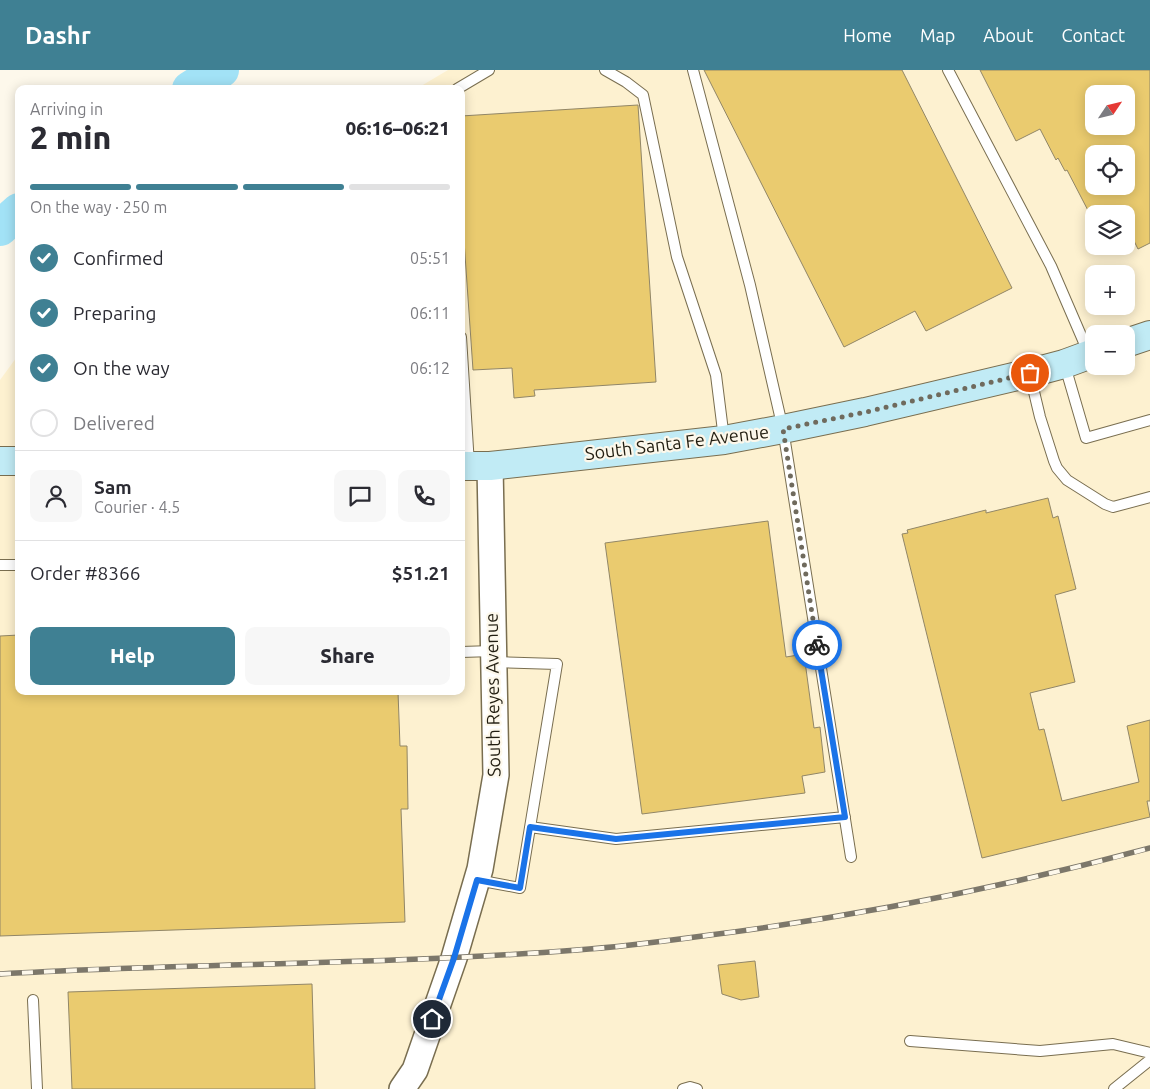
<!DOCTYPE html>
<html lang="en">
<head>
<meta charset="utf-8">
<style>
	body { margin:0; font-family:Ubuntu,sans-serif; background:#f7f7f7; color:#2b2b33; height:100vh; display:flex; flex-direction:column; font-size:19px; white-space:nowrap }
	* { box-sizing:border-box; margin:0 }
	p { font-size:16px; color:#7c7c81 }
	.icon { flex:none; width:28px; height:28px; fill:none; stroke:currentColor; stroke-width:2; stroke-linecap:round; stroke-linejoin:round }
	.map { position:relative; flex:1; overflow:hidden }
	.details { position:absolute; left:15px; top:15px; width:450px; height:610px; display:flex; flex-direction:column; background:#fff; border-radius:10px; box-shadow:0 2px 12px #0003 }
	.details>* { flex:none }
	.needle { width:32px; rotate:55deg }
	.controls { position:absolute; left:1085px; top:15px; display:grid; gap:10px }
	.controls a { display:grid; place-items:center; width:50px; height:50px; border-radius:10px; background:#fff; box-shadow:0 2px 12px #0003; font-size:25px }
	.pin { position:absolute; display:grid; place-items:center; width:42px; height:42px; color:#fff; margin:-21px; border:2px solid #fff; border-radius:50%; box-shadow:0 1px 5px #0007 }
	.courier { position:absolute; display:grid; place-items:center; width:50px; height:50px; margin:-25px; border:4px solid #1a73e8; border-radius:50%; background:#fff; color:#222; box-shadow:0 1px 6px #0007 }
	.summary em { font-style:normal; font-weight:800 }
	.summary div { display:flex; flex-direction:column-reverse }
	.summary { display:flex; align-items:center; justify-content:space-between; height:85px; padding:0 15px }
	h1 { font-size:32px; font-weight:800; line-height:38px }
	.bar { display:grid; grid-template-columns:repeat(4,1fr); gap:8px 5px; align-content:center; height:60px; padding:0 15px }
	.bar i { height:6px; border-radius:4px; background:#e1e1e2 }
	.bar .on { background:#3f8093 }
	.bar p { grid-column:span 4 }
	.line { display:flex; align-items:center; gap:12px; padding:0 15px; border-top:1px solid #e1e1e2 }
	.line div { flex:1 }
	.round { display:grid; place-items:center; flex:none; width:52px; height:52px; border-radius:10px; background:#f7f7f7 }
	ol { padding:0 15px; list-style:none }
	li { display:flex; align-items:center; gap:15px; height:55px }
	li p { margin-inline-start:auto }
	li .icon { padding:5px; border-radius:50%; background:#3f8093; color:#fff; stroke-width:4 }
	li:last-child { color:#7c7c81 }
	li i { width:28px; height:28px; border:2px solid #e1e1e2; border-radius:50% }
	.button { display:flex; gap:10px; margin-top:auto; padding:10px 15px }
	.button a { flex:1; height:58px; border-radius:10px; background:#3f8093; color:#fff; font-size:20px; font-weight:800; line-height:58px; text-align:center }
	.button a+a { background:#f7f7f7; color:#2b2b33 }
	header { display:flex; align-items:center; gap:30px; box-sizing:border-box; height:70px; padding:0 25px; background:#3f8093; color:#fff }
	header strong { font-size:24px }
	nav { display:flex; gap:28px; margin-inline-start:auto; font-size:18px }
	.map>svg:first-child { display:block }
	.built { fill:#fdf1d0; fill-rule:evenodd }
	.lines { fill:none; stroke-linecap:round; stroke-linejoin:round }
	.river { stroke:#a2e2f6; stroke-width:36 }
	.building { fill:#eacb6f; stroke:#918667; fill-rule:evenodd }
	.service-casing { stroke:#796e50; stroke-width:12 }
	.tertiary-casing { stroke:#796e50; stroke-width:28 }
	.secondary-casing { stroke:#796e50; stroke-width:30 }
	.service { stroke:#fff; stroke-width:10 }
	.tertiary { stroke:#fff; stroke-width:25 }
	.secondary { stroke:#c1ebf5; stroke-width:28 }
	.rail-casing { stroke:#7c776a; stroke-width:5.5 }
	.rail { stroke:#fdf8eb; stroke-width:4; stroke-dasharray:11; stroke-linecap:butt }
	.done { stroke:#6f6a5d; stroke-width:5; stroke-dasharray:0 9 }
	.route { stroke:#1a73e8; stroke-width:6 }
	.labels { text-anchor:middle; stroke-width:4.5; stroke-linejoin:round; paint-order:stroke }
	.street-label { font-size:18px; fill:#221e11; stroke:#fdf8eb }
</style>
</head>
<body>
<header>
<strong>Dashr</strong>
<nav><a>Home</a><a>Map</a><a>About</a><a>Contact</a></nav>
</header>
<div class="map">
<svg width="1150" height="1019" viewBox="0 0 1150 1019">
	<rect width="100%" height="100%" fill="#fdf8eb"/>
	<path class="built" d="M 448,0 L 1150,0 L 1150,1019 L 0,1019 L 0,310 L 19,284 L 19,621 L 461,621 L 461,19 L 416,19 ZM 1094,24 L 1126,24 L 1126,56 L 1094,56 ZM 1094,84 L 1126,84 L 1126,116 L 1094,116 ZM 1094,144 L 1126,144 L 1126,176 L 1094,176 ZM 1094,204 L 1126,204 L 1126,236 L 1094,236 ZM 1094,264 L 1126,264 L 1126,296 L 1094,296 Z"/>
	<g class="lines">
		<path class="river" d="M 190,19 L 221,0
			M 0,158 L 19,141"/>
	</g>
	<path class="building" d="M 704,0 L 902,0 L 1012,218 L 926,261 L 915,241 L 844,277 Z
		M 980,0 L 1150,0 L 1150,173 L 1138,179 L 1126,155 L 1126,144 L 1094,144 L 1094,152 L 1067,100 L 1065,101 L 1058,88 L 1056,90 L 1040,59 L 1016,71 ZM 1094,24 L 1126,24 L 1126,56 L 1094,56 ZM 1094,84 L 1126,84 L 1126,116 L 1094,116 Z
		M 638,35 L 656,312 L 534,320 L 535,326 L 514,328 L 512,298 L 473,300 L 461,127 L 461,46 Z
		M 1048,428 L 1053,448 L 1058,446 L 1076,519 L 1055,525 L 1075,612 L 1030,623 L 1039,660 L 1044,659 L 1062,731 L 1139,712 L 1127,656 L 1150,650 L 1150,731 L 1147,731 L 1150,747 L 982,788 L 902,464 L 908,463 L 907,460 L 986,440 L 986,443 Z
		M 768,451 L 786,587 L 804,584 L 814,658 L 820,657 L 825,702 L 802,706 L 805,723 L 642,744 L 605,473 Z
		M 19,565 L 19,621 L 363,621 L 363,623 L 398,622 L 400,676 L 407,676 L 408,739 L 401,739 L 405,852 L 0,866 L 0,566 Z
		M 755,891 L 759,927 L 741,930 L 722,924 L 718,895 Z
		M 312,914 L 315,1019 L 72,1019 L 68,922 Z"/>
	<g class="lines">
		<g class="service-casing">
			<path id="service" d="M 605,0 L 626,12 L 643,25 L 677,187 L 716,305 L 724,369
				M 693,0 L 750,215 L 783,359 L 851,787
				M 948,0 L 1051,196 L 1089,284
				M 457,19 L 489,0
				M 461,267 L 469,395
				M 1065,296 L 1086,368 L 1150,350
				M 1030,305 L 1040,347 L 1054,391 L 1057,398 L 1067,410 L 1105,434 L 1113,437 L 1150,427
				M 0,495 L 19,495
				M 461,582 L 493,581
				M 530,757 L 616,769 L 845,747
				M 477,810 L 520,818 L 557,594 L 495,592
				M 33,930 L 37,1019
				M 910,971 L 1040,981 L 1113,974 L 1150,983
				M 683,1019 L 690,1017 L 697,1019
				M 1114,1019 L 1150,990"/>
		</g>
		<g class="tertiary-casing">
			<path id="tertiary" d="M 402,1019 L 415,1000 L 454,888 L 480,799 L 496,705 L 490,396"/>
		</g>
		<g class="secondary-casing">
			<path id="secondary" d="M 1126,273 L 1150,265
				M 0,391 L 19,391
				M 461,396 L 490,396 L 724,370 L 783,359 L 865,342 L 1030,303 L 1064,294 L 1094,283"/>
		</g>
		<use href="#service" class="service"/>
		<use href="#tertiary" class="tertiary"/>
		<use href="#secondary" class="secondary"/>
		<g class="rail-casing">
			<path id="rail" d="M 0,904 C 192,893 385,895 577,880 C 621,877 666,871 710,865 C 859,846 1005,817 1150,778"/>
		</g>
		<use href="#rail" class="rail"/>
	</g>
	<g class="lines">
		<path class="done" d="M 817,575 L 783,359 L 866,342 L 1030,303"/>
		<path class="route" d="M 432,949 L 454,888 L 477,810 L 520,818 L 530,757 L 616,769 L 845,747 L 817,575"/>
	</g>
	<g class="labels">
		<g class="street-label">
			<text transform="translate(677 373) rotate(-7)" y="6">South Santa Fe Avenue</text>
			<text transform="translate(493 625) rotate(-91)" y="6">South Reyes Avenue</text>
		</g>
	</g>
</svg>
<div class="controls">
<a><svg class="needle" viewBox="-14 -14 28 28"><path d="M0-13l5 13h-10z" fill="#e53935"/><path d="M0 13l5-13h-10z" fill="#7c7c81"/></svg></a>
<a><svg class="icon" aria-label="locate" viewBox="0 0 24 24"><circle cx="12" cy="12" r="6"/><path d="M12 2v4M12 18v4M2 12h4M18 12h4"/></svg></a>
<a><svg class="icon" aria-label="layers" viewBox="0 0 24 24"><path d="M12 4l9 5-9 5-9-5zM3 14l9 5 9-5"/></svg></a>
<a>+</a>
<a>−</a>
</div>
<div class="pin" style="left:1030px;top:303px;background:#ea580c"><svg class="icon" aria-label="bag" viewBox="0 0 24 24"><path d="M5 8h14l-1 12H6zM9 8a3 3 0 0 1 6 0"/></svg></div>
<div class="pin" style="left:432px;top:949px;background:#1f2937"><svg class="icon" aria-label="home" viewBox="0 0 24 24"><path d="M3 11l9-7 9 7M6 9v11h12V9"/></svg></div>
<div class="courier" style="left:817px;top:575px"><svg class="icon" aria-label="bike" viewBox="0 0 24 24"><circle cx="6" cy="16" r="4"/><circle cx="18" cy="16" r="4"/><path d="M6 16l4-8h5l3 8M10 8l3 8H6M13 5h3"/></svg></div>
<section class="details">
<div class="summary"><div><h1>2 min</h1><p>Arriving in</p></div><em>06:16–06:21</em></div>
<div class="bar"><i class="on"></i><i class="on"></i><i class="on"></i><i></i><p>On the way · 250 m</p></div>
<ol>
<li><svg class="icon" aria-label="check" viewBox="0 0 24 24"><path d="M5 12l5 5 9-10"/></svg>Confirmed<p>05:51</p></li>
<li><svg class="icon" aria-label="check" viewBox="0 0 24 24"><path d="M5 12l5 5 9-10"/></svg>Preparing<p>06:11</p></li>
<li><svg class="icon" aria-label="check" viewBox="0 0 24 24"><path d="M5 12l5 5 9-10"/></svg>On the way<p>06:12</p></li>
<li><i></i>Delivered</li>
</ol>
<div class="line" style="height:90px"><a class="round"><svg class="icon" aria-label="person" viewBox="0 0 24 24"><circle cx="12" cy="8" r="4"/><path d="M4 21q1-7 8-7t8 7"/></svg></a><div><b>Sam</b><p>Courier · 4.5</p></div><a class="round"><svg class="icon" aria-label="chat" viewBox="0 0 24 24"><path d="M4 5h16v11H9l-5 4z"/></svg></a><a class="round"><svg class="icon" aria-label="phone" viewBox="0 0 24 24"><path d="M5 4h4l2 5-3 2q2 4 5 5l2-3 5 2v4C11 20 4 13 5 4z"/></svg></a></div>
<div class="line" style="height:65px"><div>Order #8366</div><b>$51.21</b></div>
<div class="button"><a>Help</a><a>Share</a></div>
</section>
</div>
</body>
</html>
